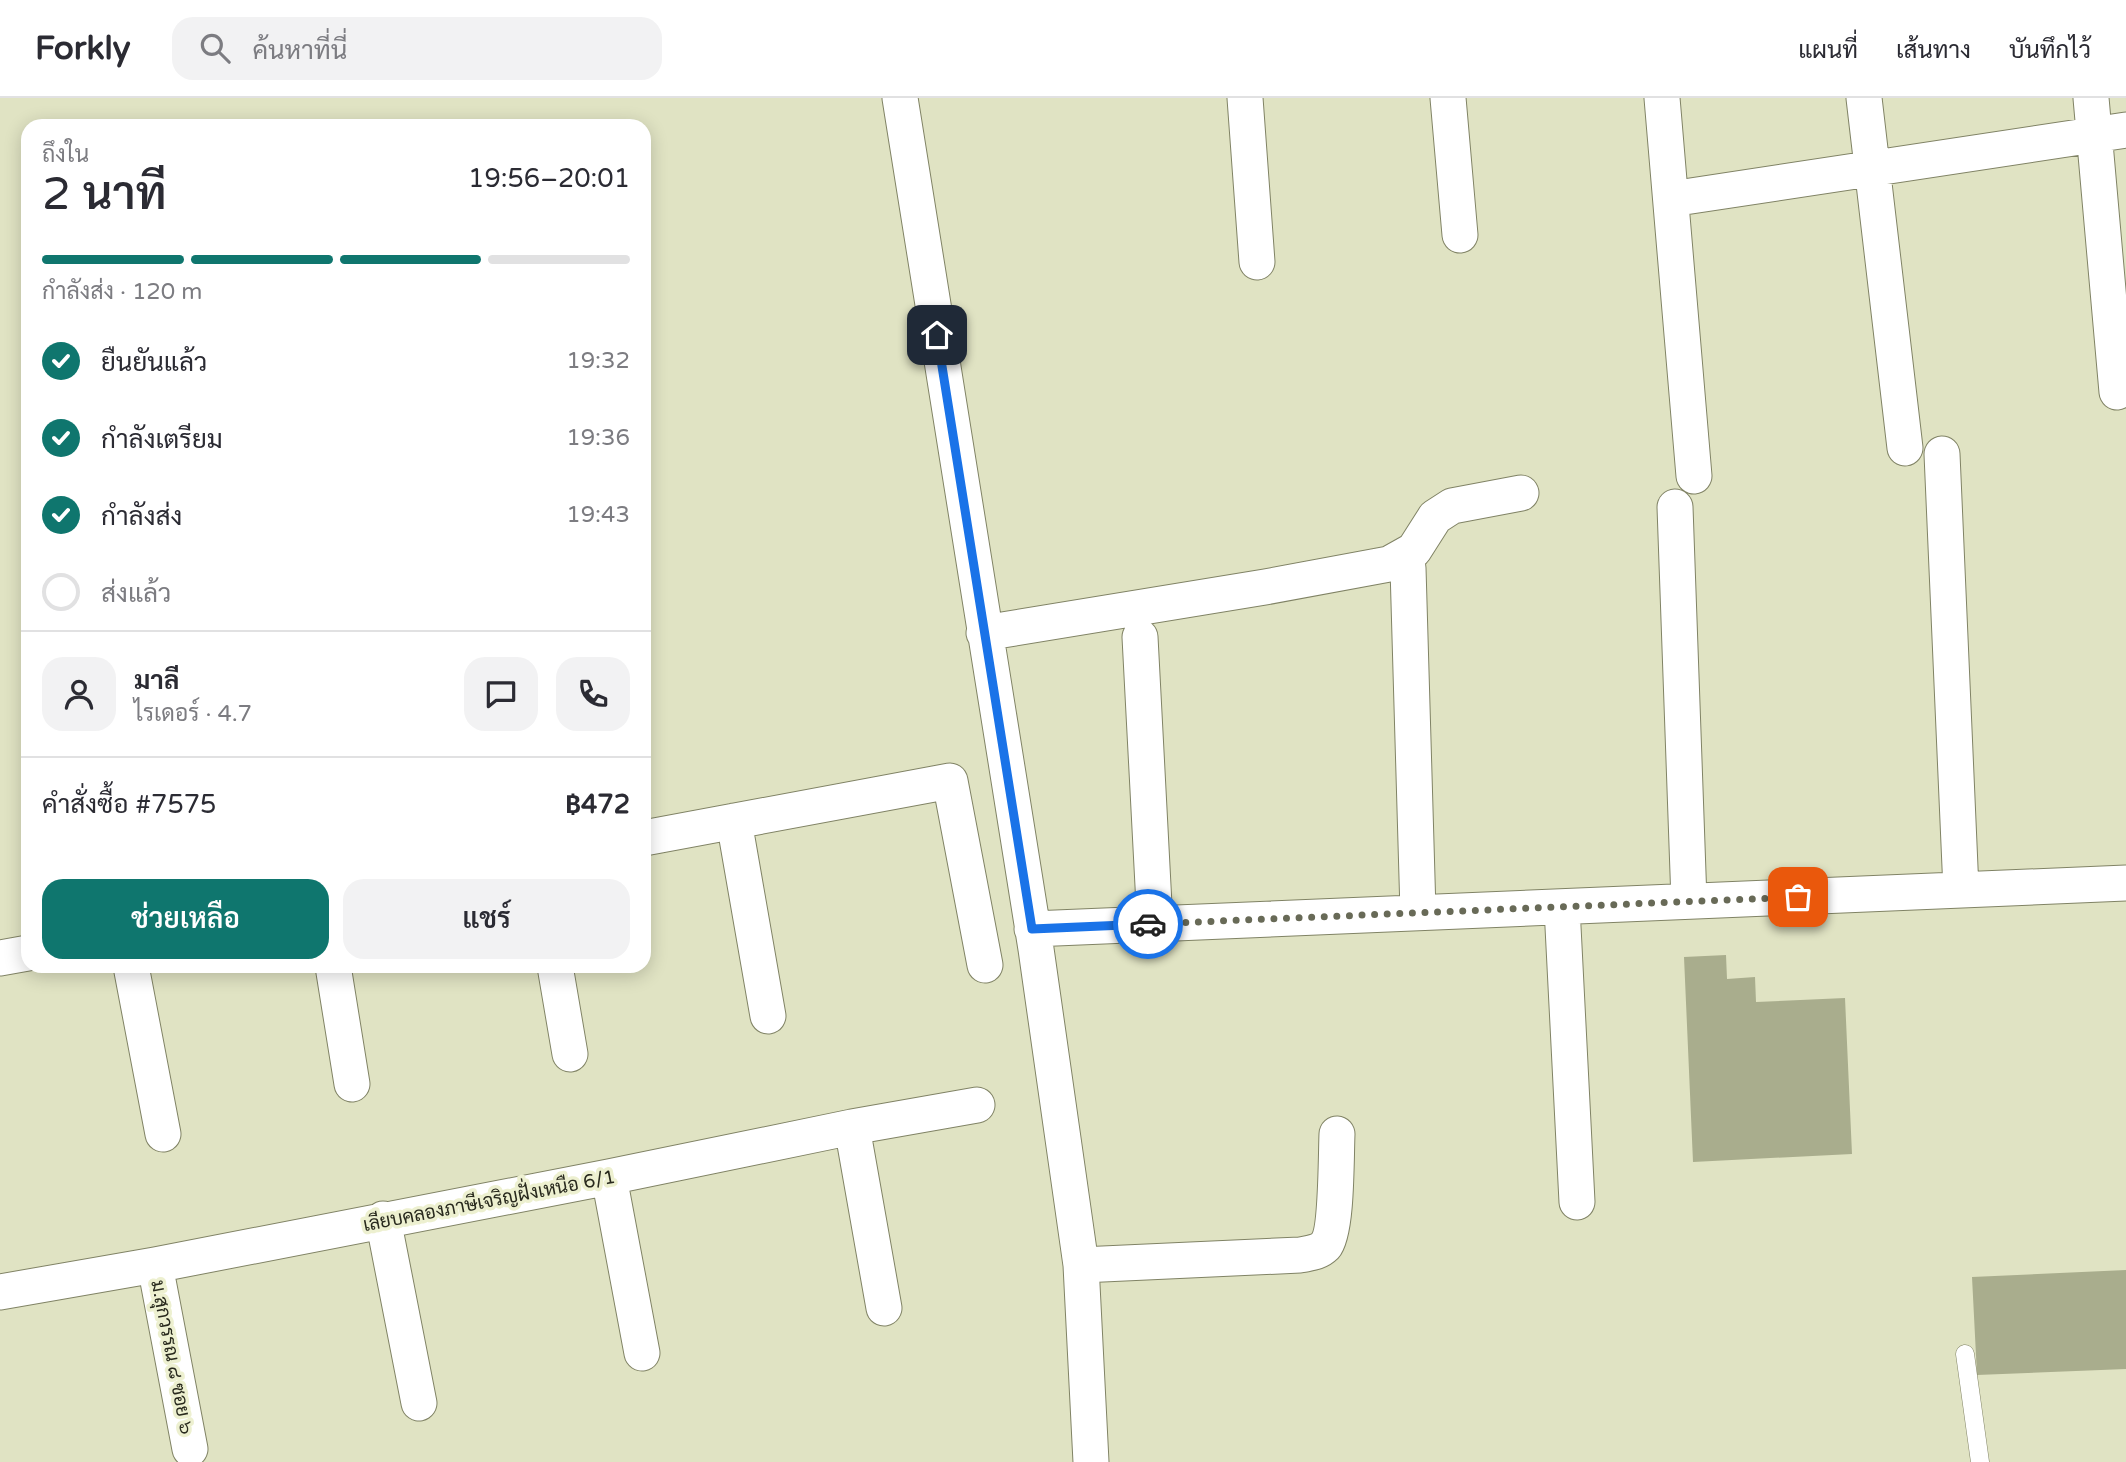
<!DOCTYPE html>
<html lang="th">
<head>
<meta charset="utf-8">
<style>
	body { margin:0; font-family:"Varela Round",Sarabun,sans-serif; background:#f2f2f3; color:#2b2b33; height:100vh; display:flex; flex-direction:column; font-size:26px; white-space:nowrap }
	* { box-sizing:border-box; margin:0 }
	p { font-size:23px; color:#7c7c81 }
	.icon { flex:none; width:38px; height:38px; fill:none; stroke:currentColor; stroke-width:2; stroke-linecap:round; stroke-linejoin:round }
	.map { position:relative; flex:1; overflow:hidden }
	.details { position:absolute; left:21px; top:21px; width:630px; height:854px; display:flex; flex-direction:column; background:#fff; border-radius:21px; box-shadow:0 4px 18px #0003 }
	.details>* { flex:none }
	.pin { position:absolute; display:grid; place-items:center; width:60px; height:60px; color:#fff; margin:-30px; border-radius:14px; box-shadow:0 4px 10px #0006 }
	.courier { position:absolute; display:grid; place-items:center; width:70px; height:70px; margin:-35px; border:5px solid #1a73e8; border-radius:50%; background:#fff; color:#222; box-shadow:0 2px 9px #0007 }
	.head em { font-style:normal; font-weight:600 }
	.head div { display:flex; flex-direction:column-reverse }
	.head { display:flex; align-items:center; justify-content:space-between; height:119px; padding:0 21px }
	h1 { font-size:46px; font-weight:600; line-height:52px }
	.bar { display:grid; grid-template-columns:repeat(4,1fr); gap:10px 7px; align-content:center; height:84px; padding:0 21px }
	.bar i { height:9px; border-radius:5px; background:#e1e1e2 }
	.bar .selected { background:#0f766e }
	.bar p { grid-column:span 4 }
	.line { display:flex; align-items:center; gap:18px; padding:0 21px; border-top:2px solid #e1e1e2 }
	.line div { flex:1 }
	.round { display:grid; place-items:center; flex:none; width:74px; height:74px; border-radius:21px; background:#f2f2f3 }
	ol { padding:0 21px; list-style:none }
	li { display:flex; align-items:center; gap:21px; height:77px }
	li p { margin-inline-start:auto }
	li .icon { padding:7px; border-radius:50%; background:#0f766e; color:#fff; stroke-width:4 }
	li:last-child { color:#7c7c81 }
	li i { width:38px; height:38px; border:4px solid #e1e1e2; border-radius:50% }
	.button { display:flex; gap:14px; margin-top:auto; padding:14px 21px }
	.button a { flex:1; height:80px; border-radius:21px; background:#0f766e; color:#fff; font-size:28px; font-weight:600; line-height:80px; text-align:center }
	.button a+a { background:#f2f2f3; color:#2b2b33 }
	header { display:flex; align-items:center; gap:42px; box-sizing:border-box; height:98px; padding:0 35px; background:#fff; border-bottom:2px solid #e1e1e2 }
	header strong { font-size:33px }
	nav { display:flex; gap:38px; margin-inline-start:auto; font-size:24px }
	.search { width:490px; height:63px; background:#f2f2f3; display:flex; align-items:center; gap:18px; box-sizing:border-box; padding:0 24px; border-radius:21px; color:#7c7c81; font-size:26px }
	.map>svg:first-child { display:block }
	.building { fill:#a9ad8d }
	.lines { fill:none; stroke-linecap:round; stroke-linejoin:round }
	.service-casing { stroke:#808365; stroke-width:19 }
	.minor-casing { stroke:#808365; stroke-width:37 }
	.service { stroke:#fff; stroke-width:18 }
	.minor { stroke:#fff; stroke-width:35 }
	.done { stroke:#686a57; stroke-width:7; stroke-dasharray:0 12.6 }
	.route { stroke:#1a73e8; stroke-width:9 }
	.labels { text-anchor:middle; stroke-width:7; stroke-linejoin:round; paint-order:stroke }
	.street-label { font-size:19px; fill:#28291d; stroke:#edf0d0 }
</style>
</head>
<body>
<header>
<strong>Forkly</strong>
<div class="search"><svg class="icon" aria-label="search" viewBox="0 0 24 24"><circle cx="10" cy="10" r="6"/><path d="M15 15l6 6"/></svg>ค้นหาที่นี่</div>
<nav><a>แผนที่</a><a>เส้นทาง</a><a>บันทึกไว้</a></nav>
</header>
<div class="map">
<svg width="2126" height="1364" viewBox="0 0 2126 1364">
	<rect width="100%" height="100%" fill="#e0e3c3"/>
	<path class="building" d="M 1726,857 L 1727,881 L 1755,879 L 1756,904 L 1845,900 L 1852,1056 L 1693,1064 L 1684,859 Z
		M 2126,1172 L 2126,1271 L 1977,1277 L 1972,1179 Z"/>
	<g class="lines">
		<g class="service-casing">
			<path id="service" d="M 1965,1256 L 1980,1364"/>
		</g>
		<g class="minor-casing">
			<path id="minor" d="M 900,0 L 1036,851 L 1081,1167 L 1091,1364
				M 1245,0 L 1257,164
				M 1448,0 L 1460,137
				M 1662,0 L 1694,378
				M 1864,0 L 1905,350
				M 2091,0 L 2117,294
				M 1671,101 L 2126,32
				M 1942,356 L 1961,792
				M 1675,409 L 1689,803
				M 1408,470 L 1418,814
				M 984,535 L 1265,489 L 1389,466 L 1414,452 L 1435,419 L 1452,408 L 1521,395
				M 1140,539 L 1155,826
				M 734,723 L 768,918
				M 644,740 L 950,683 L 985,867
				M 1562,809 L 1577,1104
				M 1032,831 L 2126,785
				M 0,860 L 28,855
				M 131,868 L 163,1036
				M 333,868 L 352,986
				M 555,868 L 570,956
				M 852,1029 L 884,1210
				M 609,1079 L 642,1255
				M 383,1121 L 419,1305
				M 155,1167 L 190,1351
				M 1081,1167 L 1300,1157 C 1309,1155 1318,1155 1325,1148 C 1337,1135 1336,1058 1337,1036
				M 0,1194 L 155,1167 L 609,1079 L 852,1029 L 977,1007"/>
		</g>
		<use href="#service" class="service"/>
		<use href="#minor" class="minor"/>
	</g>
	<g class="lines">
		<path class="done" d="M 1148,826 L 1798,799"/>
		<path class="route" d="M 937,237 L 1032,831 L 1148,826"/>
	</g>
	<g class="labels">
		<g class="street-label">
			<text transform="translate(489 1102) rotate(-11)" y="7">เลียบคลองภาษีเจริญฝั่งเหนือ 6/1</text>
			<text transform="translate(173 1259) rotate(79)" y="7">ม.สุกวรรณ ๘ ซอย ๖</text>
		</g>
	</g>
</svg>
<div class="pin" style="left:1798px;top:799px;background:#ea580c"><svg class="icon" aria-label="bag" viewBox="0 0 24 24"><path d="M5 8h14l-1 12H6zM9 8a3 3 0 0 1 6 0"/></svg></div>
<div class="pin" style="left:937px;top:237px;background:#1f2937"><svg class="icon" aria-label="home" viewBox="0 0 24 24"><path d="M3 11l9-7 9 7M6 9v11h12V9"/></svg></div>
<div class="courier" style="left:1148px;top:826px"><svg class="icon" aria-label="car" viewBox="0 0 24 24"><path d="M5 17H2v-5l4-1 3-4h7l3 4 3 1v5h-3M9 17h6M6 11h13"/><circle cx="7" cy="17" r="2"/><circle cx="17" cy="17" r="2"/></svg></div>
<section class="details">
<div class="head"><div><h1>2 นาที</h1><p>ถึงใน</p></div><em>19:56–20:01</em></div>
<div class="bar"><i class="selected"></i><i class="selected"></i><i class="selected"></i><i></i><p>กำลังส่ง · 120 m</p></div>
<ol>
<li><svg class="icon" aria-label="check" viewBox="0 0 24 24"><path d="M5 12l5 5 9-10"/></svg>ยืนยันแล้ว<p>19:32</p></li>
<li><svg class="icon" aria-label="check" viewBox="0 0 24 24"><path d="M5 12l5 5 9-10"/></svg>กำลังเตรียม<p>19:36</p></li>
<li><svg class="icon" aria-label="check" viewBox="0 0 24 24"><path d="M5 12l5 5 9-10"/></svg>กำลังส่ง<p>19:43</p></li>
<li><i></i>ส่งแล้ว</li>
</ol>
<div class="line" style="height:126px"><a class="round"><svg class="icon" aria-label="person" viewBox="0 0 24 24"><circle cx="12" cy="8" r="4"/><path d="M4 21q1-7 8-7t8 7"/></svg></a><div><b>มาลี</b><p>ไรเดอร์ · 4.7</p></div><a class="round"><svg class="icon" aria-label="chat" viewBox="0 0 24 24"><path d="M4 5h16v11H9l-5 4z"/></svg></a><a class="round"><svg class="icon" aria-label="phone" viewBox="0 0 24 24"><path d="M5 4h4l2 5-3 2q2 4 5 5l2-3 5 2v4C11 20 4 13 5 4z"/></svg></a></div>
<div class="line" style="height:91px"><div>คำสั่งซื้อ #7575</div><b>฿472</b></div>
<div class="button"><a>ช่วยเหลือ</a><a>แชร์</a></div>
</section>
</div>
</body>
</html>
